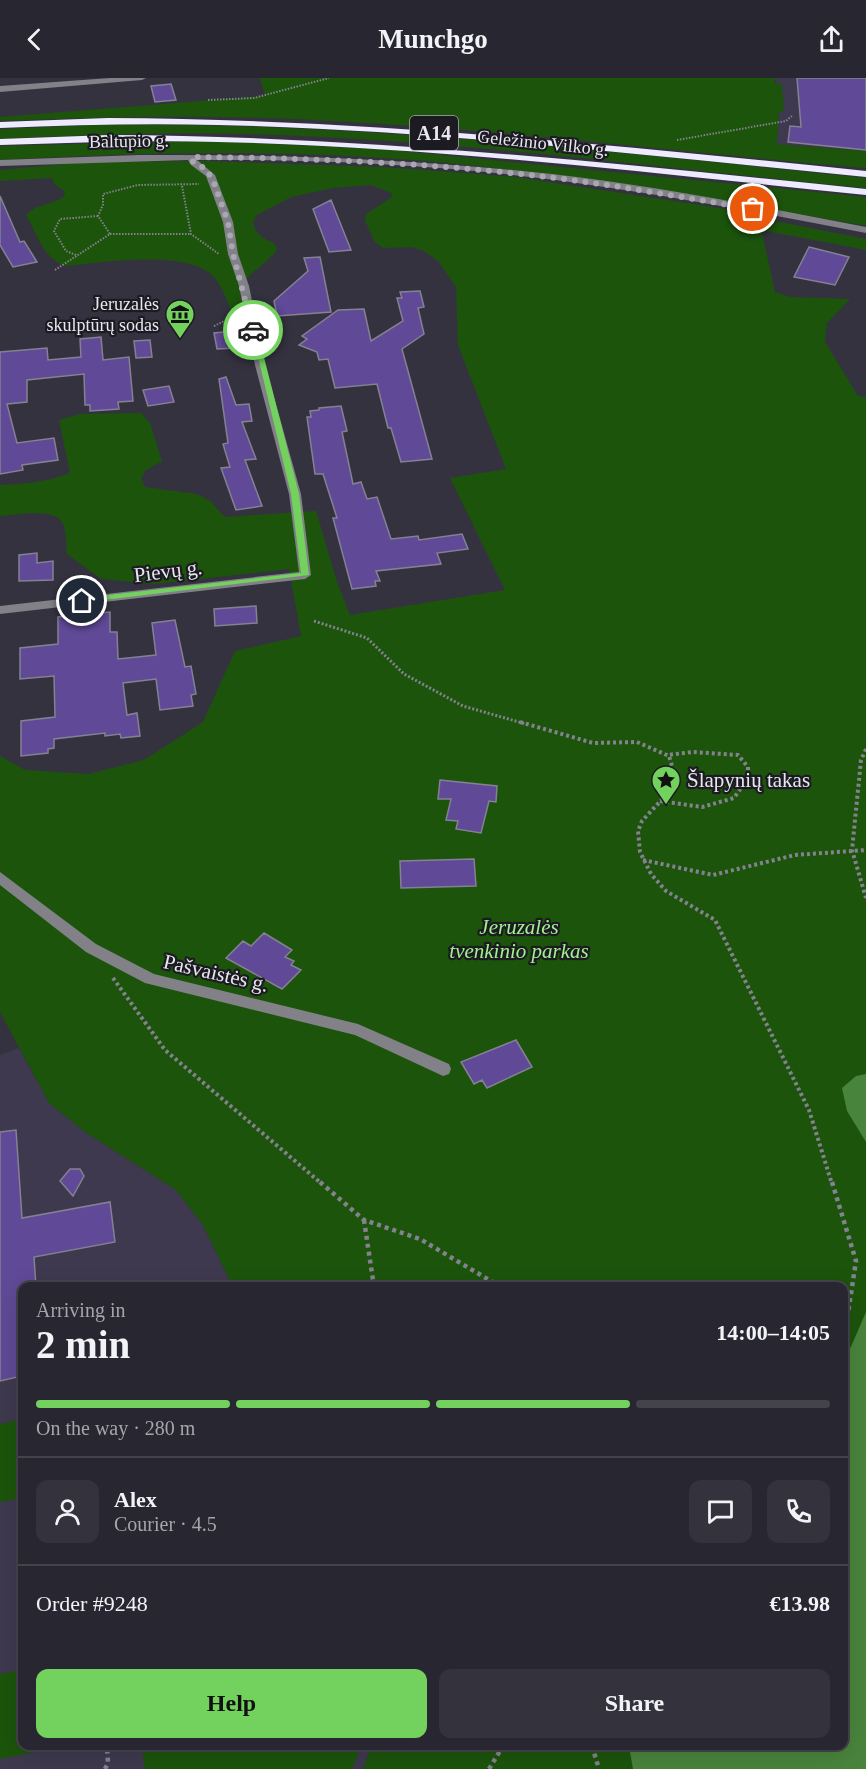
<!DOCTYPE html>
<html lang="en">
<head>
<meta charset="utf-8">
<style>
	body { margin:0; font-family:"Times New Roman",serif; background:#34323c; color:#f1f3f6; height:100vh; display:flex; flex-direction:column; font-size:22px; white-space:nowrap }
	* { box-sizing:border-box; margin:0 }
	p { font-size:20px; color:#a5a5ab }
	.icon { flex:none; width:33px; height:33px; fill:none; stroke:currentColor; stroke-width:2; stroke-linecap:round; stroke-linejoin:round }
	.map { position:relative; flex:1; overflow:hidden }
	.drawer { position:absolute; left:18px; top:1204px; width:830px; height:468px; display:flex; flex-direction:column; background:#282630; border-radius:12px; box-shadow:0 6px 24px #0002,0 0 0 2px #44434c }
	.drawer>* { flex:none }
	.pin { position:absolute; display:grid; place-items:center; width:51px; height:51px; color:#fff; margin:-26px; border:3px solid #fff; border-radius:50%; box-shadow:0 2px 6px #0007 }
	.courier { position:absolute; display:grid; place-items:center; width:60px; height:60px; margin:-30px; border:4px solid #73d25d; border-radius:50%; background:#fff; color:#222; box-shadow:0 2px 8px #0007 }
	.headline em { font-style:normal; font-weight:800 }
	.headline div { display:flex; flex-direction:column-reverse }
	.headline { display:flex; align-items:center; justify-content:space-between; height:102px; padding:0 18px }
	h1 { font-size:39px; font-weight:800; line-height:45px }
	.bar { display:grid; grid-template-columns:repeat(4,1fr); gap:9px 6px; align-content:center; height:72px; padding:0 18px }
	.bar i { height:8px; border-radius:4px; background:#44434c }
	.bar .on { background:#73d25d }
	.bar p { grid-column:span 4 }
	.line { display:flex; align-items:center; gap:15px; padding:0 18px; border-top:2px solid #44434c }
	.line div { flex:1 }
	.round { display:grid; place-items:center; flex:none; width:63px; height:63px; border-radius:12px; background:#34323c }
	.primary-button { display:flex; gap:12px; margin-top:auto; padding:12px 18px }
	.primary-button a { flex:1; height:69px; border-radius:12px; background:#73d25d; color:#111; font-size:24px; font-weight:800; line-height:69px; text-align:center }
	.primary-button a+a { background:#34323c; color:#f1f3f6 }
	header { display:flex; justify-content:space-between; align-items:center; height:78px; padding:0 18px; background:#282630; font-size:27px; font-weight:800 }
	.map>svg:first-child { display:block }
	.built { fill:#3e394e }
	.green { fill:#1c540c }
	.water { fill:#49843c }
	.building { fill:#604996; stroke:#848192; stroke-width:1.5 }
	.lines { fill:none; stroke-linecap:round; stroke-linejoin:round }
	.path-far3 { stroke:#85828f; stroke-width:2; stroke-dasharray:1.5 1.5; stroke-linecap:butt }
	.path-far2 { stroke:#85828f; stroke-width:3; stroke-dasharray:2 2; stroke-linecap:butt }
	.path-far1 { stroke:#85828f; stroke-width:4; stroke-dasharray:3 3; stroke-linecap:butt }
	.path { stroke:#85828f; stroke-width:4.5; stroke-dasharray:4 4; stroke-linecap:butt }
	.minor { fill:#828188; fill-rule:evenodd }
	.highway { fill:#efebfe; fill-rule:evenodd }
	.route { fill:#73d25d }
	.done { stroke:#a9a7b2; stroke-width:6; stroke-dasharray:0 10.8 }
	.labels { text-anchor:middle; stroke-width:4.5; stroke-linejoin:round; paint-order:stroke }
	.far-street-label { font-size:18px; fill:#e8e6f0; stroke:#1c1b22 }
	.far-poi-label { font-size:18px; fill:#e8e6f0; stroke:#1c1b22; text-anchor:end }
	.shield { fill:#1c1b22; stroke:#aba9b2; stroke-width:1.5 }
	.shield-label { font-size:20px; font-weight:bold; fill:#e8e6f0 }
	.street-label { font-size:21px; fill:#e8e6f0; stroke:#1c1b22 }
	.poi-label { font-size:21px; fill:#e8e6f0; stroke:#1c1b22; text-anchor:start }
	.park-label { font-size:21px; font-style:italic; fill:#a1f18f; stroke:#1c1b22 }
</style>
</head>
<body>
<header><svg class="icon" aria-label="back" viewBox="0 0 24 24"><path d="M15 5l-7 7 7 7"/></svg>Munchgo<svg class="icon" aria-label="share" viewBox="0 0 24 24"><path d="M12 15V3M7 8l5-5 5 5M5 13v7h14v-7"/></svg></header>
<div class="map">
<svg width="866" height="1691" viewBox="0 0 866 1691">
	<rect width="100%" height="100%" fill="#353240"/>
	<path class="built" d="M 775,0 L 866,0 L 866,73 L 777,66 L 779,33 L 783,33 Z
		M 19,970 L 49,1025 L 85,1054 L 176,1112 L 203,1147 L 233,1209 L 22,1209 L 22,1668 L 372,1668 L 363,1691 L 0,1691 L 0,977 Z"/>
	<path class="green" d="M 260,0 L 775,0 L 775,5 L 782,6 L 784,33 L 779,34 L 777,66 L 866,73 L 866,90 C 676,74 486,49 295,41 C 197,37 98,39 0,43 L 0,39 L 265,18 Z
		M 93,47 C 352,43 609,74 866,100 L 866,110 C 660,90 453,61 245,56 C 164,54 82,57 0,61 L 0,51 Z
		M 207,63 L 380,71 L 866,119 L 866,148 C 720,122 574,96 426,83 C 285,71 141,74 0,82 L 0,68 Z
		M 203,83 L 382,89 L 515,99 L 733,132 L 749,138 L 866,161 L 866,172 L 766,153 L 762,155 L 775,214 L 790,219 L 850,221 L 827,245 L 825,264 L 858,318 L 866,319 L 866,1691 L 363,1691 L 372,1668 L 843,1668 L 843,1209 L 233,1209 L 203,1147 L 176,1112 L 85,1054 L 49,1025 L 0,934 L 0,678 L 25,692 L 88,696 L 144,682 L 203,644 L 235,573 L 301,558 L 289,491 L 154,506 L 101,501 L 67,476 C 66,466 67,450 61,443 C 53,430 13,437 0,438 L 0,407 C 24,406 48,404 70,395 L 59,342 L 80,336 L 141,335 L 150,345 L 162,383 L 145,393 L 141,401 L 145,409 L 196,416 L 209,422 L 225,439 L 316,433 L 337,504 L 350,537 L 505,512 L 450,400 L 506,391 L 458,267 L 456,209 L 438,183 L 424,173 L 412,169 L 383,170 L 375,164 L 365,143 L 366,136 L 392,119 L 391,115 L 371,107 L 333,110 L 291,119 L 257,137 L 253,144 C 255,157 263,160 275,166 L 277,172 C 253,201 233,194 245,241 L 234,241 C 229,229 225,214 217,203 C 195,169 101,185 67,188 C 44,183 37,156 26,137 C 37,125 54,128 65,117 L 64,113 L 54,106 L 52,100 L 0,103 L 0,92 L 86,84 Z
		M 22,1341 L 22,1420 L 0,1424 L 0,1346 Z
		M 22,1592 L 22,1668 L 64,1668 L 0,1681 L 0,1596 Z
		M 142,1668 L 361,1668 L 352,1691 L 145,1691 Z"/>
	<path class="water" d="M 866,996 L 866,1064 L 847,1033 L 842,1010 L 856,998 Z
		M 866,1234 L 866,1691 L 633,1691 L 629,1668 L 843,1668 L 843,1287 Z"/>
	<path class="building" d="M 797,0 L 866,0 L 866,72 L 788,64 L 790,48 L 801,49 Z
		M 171,6 L 176,22 L 155,24 L 151,8 Z
		M 0,118 L 20,164 L 24,163 L 37,184 L 13,189 L 0,167 Z
		M 331,122 L 351,172 L 329,174 L 313,131 Z
		M 809,169 L 849,179 L 835,207 L 794,199 Z
		M 320,179 L 331,234 L 277,238 L 274,223 L 308,193 L 304,180 Z
		M 420,213 L 424,229 L 418,230 L 424,256 L 402,271 L 432,381 L 401,384 L 391,350 L 388,350 L 377,306 L 335,310 L 328,281 L 319,282 L 317,274 L 299,267 L 307,261 L 302,258 L 338,232 L 364,231 L 371,263 L 403,243 L 397,220 L 402,220 L 400,214 Z
		M 233,253 L 236,270 L 217,271 L 214,255 Z
		M 101,259 L 103,282 L 129,279 L 133,323 L 118,324 L 119,331 L 90,333 L 90,327 L 85,327 L 84,296 L 27,302 L 27,324 L 7,326 L 17,365 L 54,360 L 58,382 L 22,387 L 23,392 L 0,396 L 0,274 L 47,270 L 48,282 L 81,279 L 80,261 Z
		M 150,262 L 152,279 L 136,280 L 134,263 Z
		M 226,299 L 236,327 L 249,326 L 252,343 L 242,344 L 256,381 L 245,382 L 262,428 L 236,432 L 221,390 L 230,389 L 223,366 L 228,365 L 219,301 Z
		M 169,308 L 174,324 L 148,328 L 143,312 Z
		M 341,328 L 347,353 L 342,354 L 353,406 L 361,404 L 367,421 L 377,419 L 391,461 L 418,458 L 419,462 L 462,456 L 468,471 L 437,475 L 441,486 L 376,493 L 380,503 L 375,503 L 376,508 L 352,511 L 333,440 L 337,440 L 323,396 L 315,396 L 307,339 L 311,339 L 310,333 L 319,332 L 319,330 Z
		M 37,475 L 37,485 L 53,483 L 53,502 L 19,503 L 19,477 Z
		M 256,528 L 257,545 L 215,548 L 214,531 Z
		M 110,534 L 110,554 L 117,554 L 118,581 L 156,577 L 152,545 L 175,542 L 185,589 L 191,588 L 196,616 L 191,617 L 193,628 L 160,632 L 156,601 L 123,605 L 127,637 L 137,635 L 140,658 L 121,660 L 120,656 L 105,658 L 105,655 L 54,661 L 54,670 L 48,671 L 48,675 L 21,678 L 21,643 L 55,639 L 54,598 L 20,601 L 20,570 L 58,566 L 58,539 Z
		M 440,702 L 497,708 L 496,724 L 489,723 L 481,755 L 456,751 L 458,743 L 446,742 L 451,721 L 438,721 Z
		M 474,781 L 476,808 L 401,810 L 400,783 Z
		M 264,855 L 292,872 L 285,879 L 294,883 L 291,887 L 301,892 L 282,911 L 226,880 L 243,863 L 251,868 Z
		M 516,962 L 532,989 L 487,1010 L 482,1002 L 474,1006 L 461,984 Z
		M 16,1052 L 22,1140 L 110,1124 L 115,1164 L 34,1179 L 36,1209 L 22,1209 L 22,1298 L 0,1303 L 0,1054 Z
		M 70,1091 L 80,1091 L 84,1098 L 73,1118 L 60,1103 Z"/>
	<g class="lines">
		<path class="path-far3" d="M 208,22 L 254,20 L 329,0
			M 677,62 L 786,43 L 793,37
			M 182,108 L 191,156 L 219,176
			M 110,156 L 191,156
			M 76,177 L 66,173 L 54,153 L 60,141 L 98,138
			M 55,192 L 110,156 L 98,138 L 103,127 L 103,116 L 138,107 L 199,106
			M 214,248 L 237,237"/>
		<path class="path-far2" d="M 314,543 L 367,560 L 404,596 L 463,628 L 526,646"/>
		<path class="path-far1" d="M 520,644 L 593,665 L 637,664 L 669,678 L 677,705 L 642,743 L 638,753 L 640,774 L 651,796 L 666,813 L 715,842 L 809,1032 L 832,1106
			M 866,671 L 861,682 L 852,772 L 866,820
			M 660,723 L 702,729 L 734,720 L 748,700 L 748,689 L 738,677 L 693,674 L 667,677
			M 643,782 L 713,797 L 795,777 L 866,772
			M 113,900 L 165,972 L 322,1106"/>
		<path class="path" d="M 320,1104 L 364,1142 L 420,1161 L 501,1209
			M 832,1104 L 856,1183 L 843,1268
			M 364,1142 L 374,1209
			M 592,1668 L 599,1691
			M 105,1691 L 108,1685 L 107,1669 L 110,1668
			M 489,1691 L 503,1668"/>
		<path class="minor" d="M 110,0 L 146,0 L 142,2 L 0,14 L 0,8 Z
			M 139,77 C 277,76 415,81 552,96 C 657,108 762,129 866,149 L 866,155 C 763,135 660,116 556,102 C 438,87 317,81 197,82 L 215,97 L 233,144 L 238,176 L 249,208 L 265,287 L 301,416 L 311,497 L 305,501 L 0,536 L 0,528 L 299,494 L 289,416 L 255,287 L 239,208 L 228,176 L 223,144 L 206,98 L 191,87 L 188,82 L 0,88 L 0,82 Z
			M 0,794 L 96,866 L 154,896 L 358,946 L 449,986 L 451,991 L 449,996 L 443,998 L 355,957 L 145,905 L 86,874 L 0,807 Z"/>
		<path class="highway" d="M 108,40 C 362,41 614,67 866,93 L 866,99 C 650,78 435,52 218,47 C 145,45 73,47 0,50 L 0,44 Z
			M 109,57 C 363,58 614,85 866,111 L 866,117 C 651,95 435,69 218,64 C 145,62 73,65 0,67 L 0,61 Z"/>
	</g>
	<path class="route" d="M 251,250 L 257,252 L 299,416 L 309,497 L 79,525 L 82,520 L 301,495 L 291,416 Z"/>
	<g class="lines">
		<path class="done" d="M 253,252 L 233,176 L 228,144 L 214,105 L 207,92 L 192,83 L 192,79 C 314,80 435,85 555,100 C 621,108 687,120 753,131"/>
	</g>
	<defs>
		<g id="museum-pin" transform="scale(1.5)"><path d="M0 17L-7.5 6A9.5 9.5 0 1 1 7.5 6Z" fill="#73d25d" stroke="#1c1b22"/><path d="M0-6L6-3V-2H-6V-3ZM-5-1h2V3h-2ZM-1-1h2V3h-2ZM3-1h2V3H3ZM-6 4H6V6H-6Z" fill="#111"/></g>
		<g id="sight-pin" transform="scale(1.5)"><path d="M0 17L-7.5 6A9.5 9.5 0 1 1 7.5 6Z" fill="#73d25d" stroke="#1c1b22"/><path d="M0-6L1.8-2.2L6-1.7L2.9 1.2L3.7 5.4L0 3.3L-3.7 5.4L-2.9 1.2L-6-1.7L-1.8-2.2Z" fill="#111"/></g>
	</defs>
	<g fill-rule="evenodd">
		<use href="#museum-pin" x="180" y="236"/>
		<use href="#sight-pin" x="666" y="702"/>
	</g>
	<g class="labels">
		<g class="far-street-label">
			<text transform="translate(129 63) rotate(-1)" y="6">Baltupio g.</text>
			<text transform="translate(543 65) rotate(6)" y="6">Geležinio Vilko g.</text>
		</g>
		<g class="far-poi-label">
			<text x="159" y="232">Jeruzalės<tspan x="159" dy="21">skulptūrų sodas</tspan></text>
		</g>
		<rect class="shield" x="410" y="38" width="48" height="34" rx="4.5"/>
		<g class="shield-label">
			<text x="434" y="62">A14</text>
		</g>
		<g class="street-label">
			<text transform="translate(168 493) rotate(-7)" y="7">Pievų g.</text>
			<text transform="translate(216 895) rotate(13)" y="7">Pašvaistės g.</text>
		</g>
		<g class="poi-label">
			<text x="687" y="709">Šlapynių takas</text>
		</g>
		<g class="park-label">
			<text x="519" y="856">Jeruzalės<tspan x="519" dy="24">tvenkinio parkas</tspan></text>
		</g>
	</g>
</svg>
<div class="pin" style="left:753px;top:131px;background:#ea580c"><svg class="icon" aria-label="bag" viewBox="0 0 24 24"><path d="M5 8h14l-1 12H6zM9 8a3 3 0 0 1 6 0"/></svg></div>
<div class="pin" style="left:82px;top:523px;background:#1f2937"><svg class="icon" aria-label="home" viewBox="0 0 24 24"><path d="M3 11l9-7 9 7M6 9v11h12V9"/></svg></div>
<div class="courier" style="left:253px;top:252px"><svg class="icon" aria-label="car" viewBox="0 0 24 24"><path d="M5 17H2v-5l4-1 3-4h7l3 4 3 1v5h-3M9 17h6M6 11h13"/><circle cx="7" cy="17" r="2"/><circle cx="17" cy="17" r="2"/></svg></div>
<section class="drawer">
<div class="headline"><div><h1>2 min</h1><p>Arriving in</p></div><em>14:00–14:05</em></div>
<div class="bar"><i class="on"></i><i class="on"></i><i class="on"></i><i></i><p>On the way · 280 m</p></div>
<div class="line" style="height:108px"><a class="round"><svg class="icon" aria-label="person" viewBox="0 0 24 24"><circle cx="12" cy="8" r="4"/><path d="M4 21q1-7 8-7t8 7"/></svg></a><div><b>Alex</b><p>Courier · 4.5</p></div><a class="round"><svg class="icon" aria-label="chat" viewBox="0 0 24 24"><path d="M4 5h16v11H9l-5 4z"/></svg></a><a class="round"><svg class="icon" aria-label="phone" viewBox="0 0 24 24"><path d="M5 4h4l2 5-3 2q2 4 5 5l2-3 5 2v4C11 20 4 13 5 4z"/></svg></a></div>
<div class="line" style="height:78px"><div>Order #9248</div><b>€13.98</b></div>
<div class="primary-button"><a>Help</a><a>Share</a></div>
</section>
</div>
</body>
</html>
